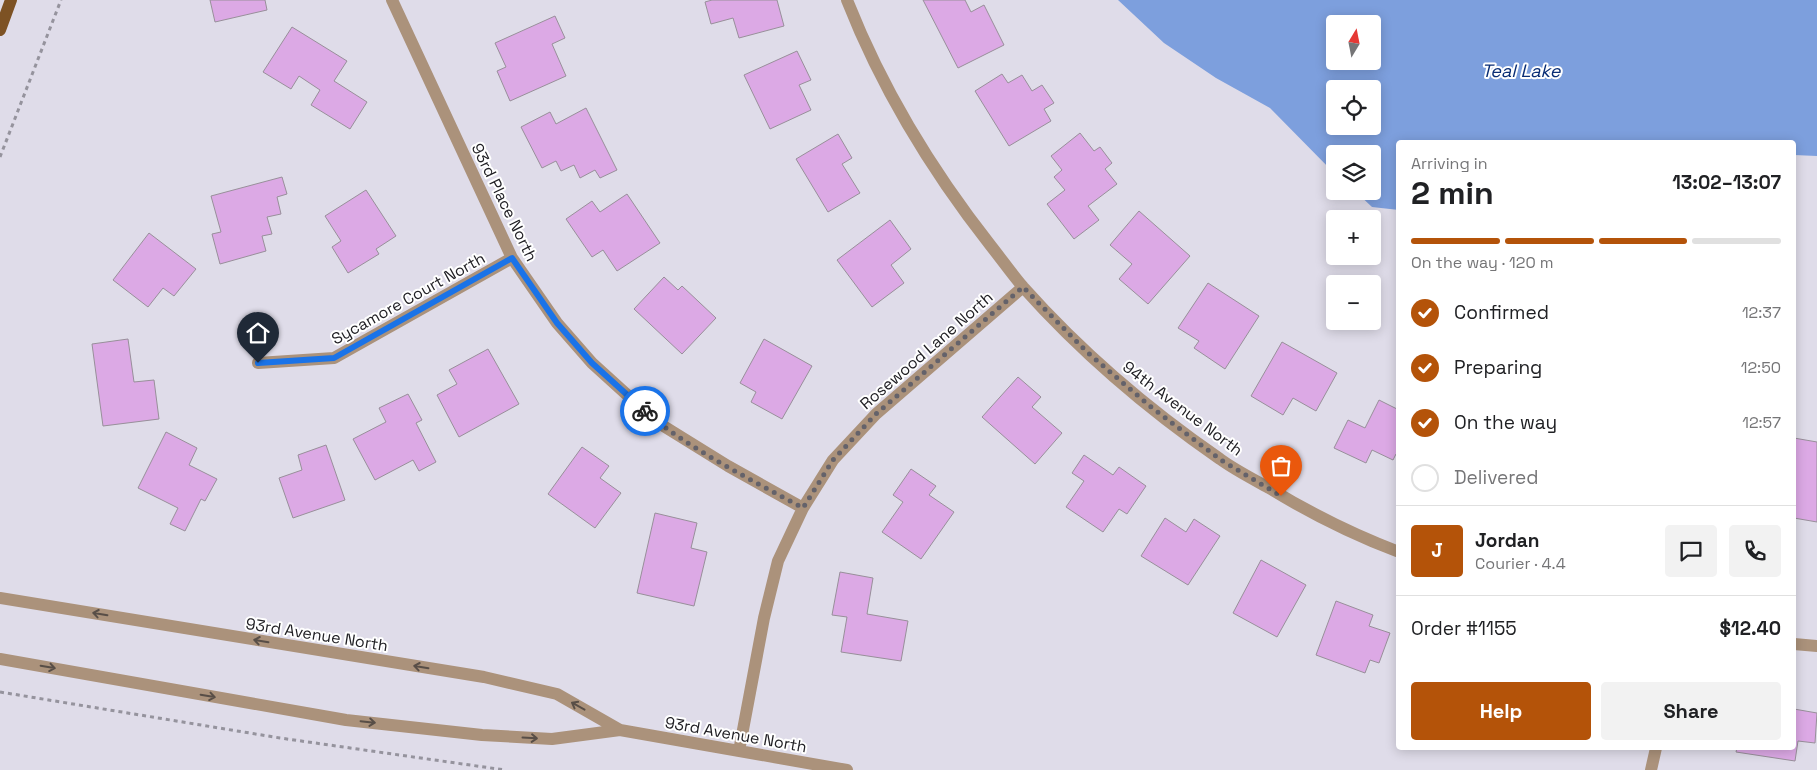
<!DOCTYPE html>
<html lang="en">
<head>
<meta charset="utf-8">
<style>
	body { margin:0; font-family:"Space Grotesk",sans-serif; background:#f2f2f2; color:#202124; height:100vh; display:flex; flex-direction:column; font-size:19px; white-space:nowrap }
	* { box-sizing:border-box; margin:0 }
	p { font-size:16px; color:#757577 }
	.icon { flex:none; width:28px; height:28px; fill:none; stroke:currentColor; stroke-width:2; stroke-linecap:round; stroke-linejoin:round }
	.map { position:relative; flex:1; overflow:hidden }
	.sheet { position:absolute; left:1396px; top:140px; width:400px; height:610px; display:flex; flex-direction:column; background:#fff; border-radius:5px; box-shadow:0 2px 12px #0003 }
	.sheet>* { flex:none }
	.needle { width:32px; rotate:10deg }
	.buttons { position:absolute; left:1326px; top:15px; display:grid; gap:10px }
	.buttons a { display:grid; place-items:center; width:55px; height:55px; border-radius:5px; background:#fff; box-shadow:0 2px 12px #0003; font-size:25px }
	.pin { position:absolute; display:grid; place-items:center; width:42px; height:42px; color:#fff; margin:-51px -21px; border-radius:50% 50% 50% 0; rotate:-45deg; box-shadow:0 0 5px #0007 }
	.pin .icon { rotate:45deg }
	.courier { position:absolute; display:grid; place-items:center; width:50px; height:50px; margin:-25px; border:4px solid #1a73e8; border-radius:50%; background:#fff; color:#222; box-shadow:0 1px 6px #0007 }
	.headline em { font-style:normal; font-weight:700 }
	.headline div { display:flex; flex-direction:column-reverse }
	.headline { display:flex; align-items:center; justify-content:space-between; height:85px; padding:0 15px }
	h1 { font-size:32px; font-weight:700; line-height:38px }
	.bar { display:grid; grid-template-columns:repeat(4,1fr); gap:8px 5px; align-content:center; height:60px; padding:0 15px }
	.bar i { height:6px; border-radius:4px; background:#e0e0e0 }
	.bar .active { background:#b45309 }
	.bar p { grid-column:span 4 }
	.line { display:flex; align-items:center; gap:12px; padding:0 15px; border-top:1px solid #e0e0e0 }
	.line div { flex:1 }
	.round { display:grid; place-items:center; flex:none; width:52px; height:52px; border-radius:5px; background:#f2f2f2 }
	ol { padding:0 15px; list-style:none }
	li { display:flex; align-items:center; gap:15px; height:55px }
	li p { margin-inline-start:auto }
	li .icon { padding:5px; border-radius:50%; background:#b45309; color:#fff; stroke-width:4 }
	li:last-child { color:#757577 }
	li i { width:28px; height:28px; border:2px solid #e0e0e0; border-radius:50% }
	.action { display:flex; gap:10px; margin-top:auto; padding:10px 15px }
	.action a { flex:1; height:58px; border-radius:5px; background:#b45309; color:#fff; font-size:20px; font-weight:700; line-height:58px; text-align:center }
	.action a+a { background:#f2f2f2; color:#202124 }
	.map>svg:first-child { display:block }
	.water { fill:#7d9fdd; fill-rule:evenodd }
	.building { fill:#dca9e5; stroke:#988f9a }
	.lines { fill:none; stroke-linecap:round; stroke-linejoin:round }
	.path { stroke:#95939d; stroke-width:3; stroke-dasharray:4 4; stroke-linecap:butt }
	.minor { stroke:#ab927b; stroke-width:12 }
	.major { stroke:#7d5224; stroke-width:12 }
	.oneway { stroke:#584e47 }
	.done { stroke:#64626a; stroke-width:5; stroke-dasharray:0 9 }
	.route { stroke:#1a73e8; stroke-width:6 }
	.labels { text-anchor:middle; stroke-width:4; stroke-linejoin:round; paint-order:stroke }
	.street-label { font-size:16px; fill:#212025; stroke:#fff }
	.water-label { font-size:18px; font-style:italic; fill:#092d75; stroke:#fff }
</style>
</head>
<body>
<div class="map">
<svg width="1817" height="770" viewBox="0 0 1817 770">
	<rect width="100%" height="100%" fill="#dfdce9"/>
	<path class="water" d="M 1118,0 L 1817,0 L 1817,156 L 1794,155 L 1794,142 L 1399,142 L 1399,210 L 1372,207 L 1355,191 L 1372,191 L 1372,154 L 1335,154 L 1335,174 L 1270,108 L 1216,78 L 1164,43 ZM 1335,24 L 1372,24 L 1372,61 L 1335,61 ZM 1335,89 L 1372,89 L 1372,126 L 1335,126 Z"/>
	<path class="building" d="M 210,0 L 265,0 L 267,10 L 215,22 Z
		M 712,0 L 777,0 L 784,26 L 739,38 L 733,18 L 711,24 L 705,2 Z
		M 923,0 L 965,0 L 971,12 L 984,5 L 1004,45 L 958,68 Z
		M 555,16 L 565,38 L 552,44 L 566,76 L 510,101 L 497,71 L 506,67 L 495,43 Z
		M 292,27 L 347,61 L 334,81 L 367,102 L 350,129 L 311,105 L 320,90 L 299,76 L 291,89 L 263,72 Z
		M 797,51 L 811,80 L 799,85 L 811,110 L 770,129 L 744,75 Z
		M 1002,74 L 1008,83 L 1022,75 L 1032,91 L 1042,85 L 1054,103 L 1044,109 L 1051,121 L 1009,146 L 975,91 Z
		M 586,108 L 617,170 L 600,178 L 595,170 L 580,178 L 574,165 L 561,171 L 556,161 L 542,168 L 521,127 L 550,112 L 556,124 Z
		M 1080,133 L 1094,151 L 1100,147 L 1112,163 L 1105,169 L 1117,184 L 1088,206 L 1099,220 L 1074,239 L 1047,204 L 1065,190 L 1054,177 L 1062,170 L 1051,156 Z
		M 838,134 L 852,158 L 842,164 L 860,193 L 828,212 L 796,159 Z
		M 282,177 L 287,194 L 277,197 L 281,214 L 267,217 L 272,234 L 262,236 L 266,251 L 220,264 L 212,234 L 221,232 L 211,196 Z
		M 366,190 L 396,236 L 376,249 L 379,254 L 348,273 L 332,247 L 341,241 L 325,216 Z
		M 627,194 L 660,243 L 617,271 L 603,250 L 592,257 L 566,219 L 592,201 L 600,212 Z
		M 1139,211 L 1190,256 L 1148,304 L 1119,279 L 1132,264 L 1110,245 Z
		M 890,220 L 911,249 L 891,265 L 904,283 L 872,307 L 837,260 Z
		M 149,233 L 196,269 L 174,296 L 163,288 L 148,307 L 113,280 Z
		M 664,277 L 678,290 L 682,286 L 716,318 L 682,354 L 634,309 Z
		M 1208,283 L 1259,316 L 1225,369 L 1194,348 L 1199,341 L 1178,328 Z
		M 128,339 L 134,382 L 154,380 L 159,419 L 103,426 L 92,344 Z
		M 764,339 L 812,366 L 782,419 L 751,402 L 756,392 L 740,383 Z
		M 1282,342 L 1337,373 L 1316,411 L 1293,398 L 1283,415 L 1251,396 Z
		M 488,349 L 519,404 L 459,437 L 437,395 L 457,384 L 449,370 Z
		M 1018,377 L 1041,397 L 1032,407 L 1062,433 L 1035,464 L 982,417 Z
		M 408,394 L 422,420 L 416,423 L 436,462 L 419,471 L 413,460 L 375,480 L 353,439 L 386,422 L 379,408 Z
		M 1379,400 L 1399,410 L 1399,455 L 1396,454 L 1393,460 L 1372,450 L 1366,463 L 1334,448 L 1348,420 L 1365,428 Z
		M 166,432 L 197,448 L 189,465 L 217,479 L 205,501 L 201,499 L 185,531 L 170,524 L 178,508 L 138,488 Z
		M 1794,438 L 1817,442 L 1817,522 L 1794,518 Z
		M 326,445 L 345,500 L 293,518 L 279,478 L 302,470 L 298,455 Z
		M 582,447 L 609,466 L 600,478 L 621,493 L 595,528 L 548,494 Z
		M 1084,455 L 1113,475 L 1119,467 L 1146,486 L 1127,514 L 1119,509 L 1103,532 L 1066,507 L 1084,481 L 1072,473 Z
		M 911,469 L 936,486 L 929,495 L 954,512 L 921,559 L 882,532 L 903,502 L 893,495 Z
		M 655,513 L 697,523 L 691,548 L 707,552 L 694,606 L 637,593 Z
		M 1165,518 L 1186,532 L 1194,519 L 1220,536 L 1188,585 L 1141,556 Z
		M 1261,560 L 1306,585 L 1277,637 L 1233,613 Z
		M 840,572 L 873,578 L 867,614 L 908,621 L 901,661 L 841,652 L 847,617 L 832,615 Z
		M 1336,601 L 1373,615 L 1369,626 L 1390,633 L 1379,663 L 1370,660 L 1365,673 L 1316,655 Z
		M 1794,709 L 1817,713 L 1815,743 L 1798,741 L 1795,761 L 1736,752 L 1737,748 L 1794,748 Z"/>
	<g class="lines">
		<path class="path" d="M 0,157 L 61,0
			M 0,692 L 280,738 L 505,770"/>
		<path class="minor" d="M 392,0 L 512,258 L 557,323 L 592,363 L 657,422 L 728,466 L 803,508
			M 847,0 C 882,89 932,171 991,246 C 1002,260 1012,274 1023,287 C 1081,352 1149,410 1220,459 C 1235,470 1253,479 1269,488 C 1310,513 1354,535 1399,552
			M 258,363 L 334,358 L 512,258
			M 0,598 L 484,677 L 557,694 L 620,730
			M 1794,644 L 1817,646
			M 0,659 L 346,720 L 482,735 L 552,739 L 620,730 L 847,770
			M 739,751 L 764,618 L 778,561 L 803,508 L 833,460 L 876,414 L 1023,287
			M 1651,770 L 1656,748"/>
		<path class="major" d="M 0,30 L 11,0"/>
	</g>
	<defs><path id="oneway-shaft" d="M-6 0H5M1.5-3L5.5 0L1.5 3" fill="none" stroke-width="1.6" stroke-linecap="round" stroke-linejoin="round" transform="scale(1.25)"/></defs>
	<g class="oneway">
		<use href="#oneway-shaft" transform="translate(100 614) rotate(-171)"/>
		<use href="#oneway-shaft" transform="translate(261 641) rotate(-171)"/>
		<use href="#oneway-shaft" transform="translate(48 667) rotate(10)"/>
		<use href="#oneway-shaft" transform="translate(421 667) rotate(-171)"/>
		<use href="#oneway-shaft" transform="translate(208 696) rotate(10)"/>
		<use href="#oneway-shaft" transform="translate(578 706) rotate(-151)"/>
		<use href="#oneway-shaft" transform="translate(368 722) rotate(6)"/>
		<use href="#oneway-shaft" transform="translate(530 738) rotate(3)"/>
	</g>
	<g class="lines">
		<path class="done" d="M 645,411 C 688,449 752,480 803,508 L 833,460 L 876,414 L 1023,287 L 1087,352 L 1151,407 L 1221,460 L 1281,496"/>
		<path class="route" d="M 258,363 L 334,358 L 512,258 L 557,323 L 592,363 L 645,411"/>
	</g>
	<g class="labels">
		<g class="street-label">
			<text transform="translate(505 202) rotate(64)" y="6">93rd Place North</text>
			<text transform="translate(408 298) rotate(-29)" y="6">Sycamore Court North</text>
			<text transform="translate(926 350) rotate(-41)" y="6">Rosewood Lane North</text>
			<text transform="translate(1183 408) rotate(37)" y="6">94th Avenue North</text>
			<text transform="translate(317 634) rotate(9)" y="6">93rd Avenue North</text>
			<text transform="translate(736 734) rotate(10)" y="6">93rd Avenue North</text>
		</g>
		<g class="water-label">
			<text x="1521" y="77">Teal Lake</text>
		</g>
	</g>
</svg>
<div class="buttons">
<a><svg class="needle" viewBox="-14 -14 28 28"><path d="M0-13l5 13h-10z" fill="#e53935"/><path d="M0 13l5-13h-10z" fill="#757577"/></svg></a>
<a><svg class="icon" aria-label="locate" viewBox="0 0 24 24"><circle cx="12" cy="12" r="6"/><path d="M12 2v4M12 18v4M2 12h4M18 12h4"/></svg></a>
<a><svg class="icon" aria-label="layers" viewBox="0 0 24 24"><path d="M12 4l9 5-9 5-9-5zM3 14l9 5 9-5"/></svg></a>
<a>+</a>
<a>−</a>
</div>
<div class="pin" style="left:1281px;top:496px;background:#ea580c"><svg class="icon" aria-label="bag" viewBox="0 0 24 24"><path d="M5 8h14l-1 12H6zM9 8a3 3 0 0 1 6 0"/></svg></div>
<div class="pin" style="left:258px;top:363px;background:#1f2937"><svg class="icon" aria-label="home" viewBox="0 0 24 24"><path d="M3 11l9-7 9 7M6 9v11h12V9"/></svg></div>
<div class="courier" style="left:645px;top:411px"><svg class="icon" aria-label="bike" viewBox="0 0 24 24"><circle cx="6" cy="16" r="4"/><circle cx="18" cy="16" r="4"/><path d="M6 16l4-8h5l3 8M10 8l3 8H6M13 5h3"/></svg></div>
<section class="sheet">
<div class="headline"><div><h1>2 min</h1><p>Arriving in</p></div><em>13:02–13:07</em></div>
<div class="bar"><i class="active"></i><i class="active"></i><i class="active"></i><i></i><p>On the way · 120 m</p></div>
<ol>
<li><svg class="icon" aria-label="check" viewBox="0 0 24 24"><path d="M5 12l5 5 9-10"/></svg>Confirmed<p>12:37</p></li>
<li><svg class="icon" aria-label="check" viewBox="0 0 24 24"><path d="M5 12l5 5 9-10"/></svg>Preparing<p>12:50</p></li>
<li><svg class="icon" aria-label="check" viewBox="0 0 24 24"><path d="M5 12l5 5 9-10"/></svg>On the way<p>12:57</p></li>
<li><i></i>Delivered</li>
</ol>
<div class="line" style="height:90px"><b class="round" style="background:#b45309;color:#fff">J</b><div><b>Jordan</b><p>Courier · 4.4</p></div><a class="round"><svg class="icon" aria-label="chat" viewBox="0 0 24 24"><path d="M4 5h16v11H9l-5 4z"/></svg></a><a class="round"><svg class="icon" aria-label="phone" viewBox="0 0 24 24"><path d="M5 4h4l2 5-3 2q2 4 5 5l2-3 5 2v4C11 20 4 13 5 4z"/></svg></a></div>
<div class="line" style="height:65px"><div>Order #1155</div><b>$12.40</b></div>
<div class="action"><a>Help</a><a>Share</a></div>
</section>
</div>
</body>
</html>
